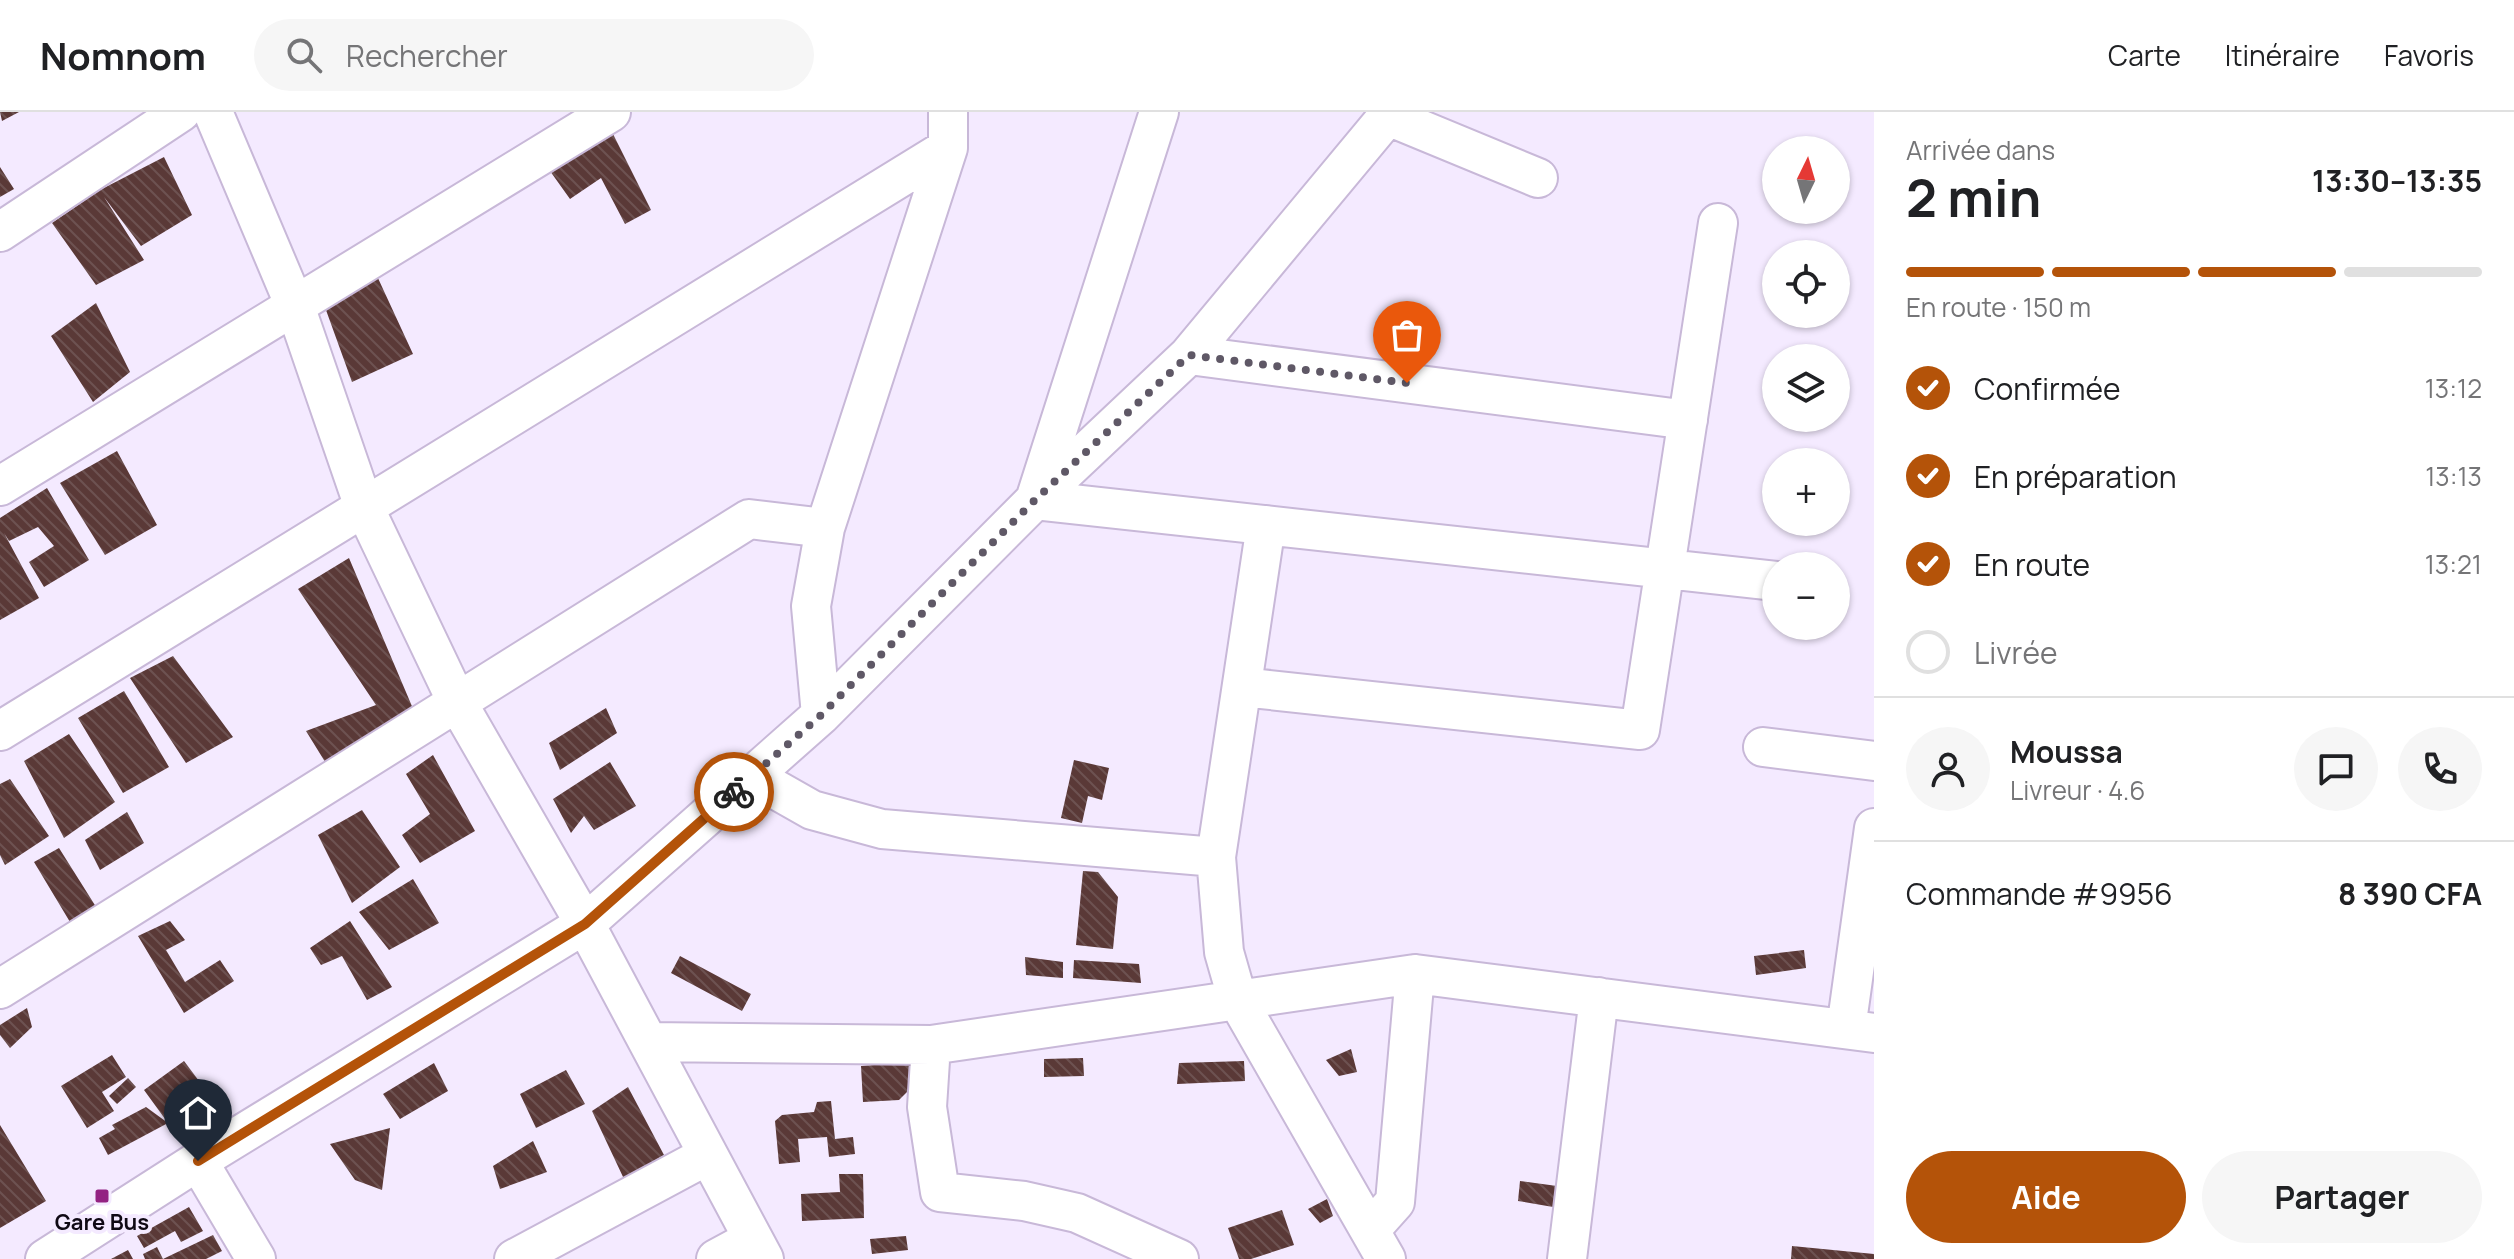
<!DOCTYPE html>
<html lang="fr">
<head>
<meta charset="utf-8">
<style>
	body { margin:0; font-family:Manrope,sans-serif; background:#f6f6f6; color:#202124; height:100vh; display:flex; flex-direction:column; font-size:30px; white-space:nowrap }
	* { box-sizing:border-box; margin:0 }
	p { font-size:26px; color:#757577 }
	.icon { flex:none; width:44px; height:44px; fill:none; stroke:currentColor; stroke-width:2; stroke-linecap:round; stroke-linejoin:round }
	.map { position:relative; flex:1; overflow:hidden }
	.details { display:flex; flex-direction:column; background:#fff; width:640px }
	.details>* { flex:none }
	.needle { width:52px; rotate:5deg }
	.fabs { position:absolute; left:1762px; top:24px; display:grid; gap:16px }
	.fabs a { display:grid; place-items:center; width:88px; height:88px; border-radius:50%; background:#fff; box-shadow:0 2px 6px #0004; font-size:40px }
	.pin { position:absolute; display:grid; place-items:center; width:68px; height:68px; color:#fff; margin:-82px -34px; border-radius:50% 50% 50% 0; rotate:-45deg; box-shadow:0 0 8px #0007 }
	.pin .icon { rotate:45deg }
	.courier { position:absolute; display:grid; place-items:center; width:80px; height:80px; margin:-40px; border:6px solid #b45309; border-radius:50%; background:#fff; color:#222; box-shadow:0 2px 10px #0007 }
	.overview em { font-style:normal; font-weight:700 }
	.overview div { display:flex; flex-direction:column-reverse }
	.overview { display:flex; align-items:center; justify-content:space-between; height:136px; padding:0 32px }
	h1 { font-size:52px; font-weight:700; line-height:60px }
	.bar { display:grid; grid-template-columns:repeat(4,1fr); gap:12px 8px; align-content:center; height:96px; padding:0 32px }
	.bar i { height:10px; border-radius:6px; background:#e0e0e0 }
	.bar .active { background:#b45309 }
	.bar p { grid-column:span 4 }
	.line { display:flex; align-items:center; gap:20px; padding:0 32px; border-top:2px solid #e0e0e0 }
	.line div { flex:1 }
	.round { display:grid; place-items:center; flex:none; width:84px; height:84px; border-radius:42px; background:#f6f6f6 }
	ol { padding:0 32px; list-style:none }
	li { display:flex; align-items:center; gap:24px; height:88px }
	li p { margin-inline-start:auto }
	li .icon { padding:8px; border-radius:50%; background:#b45309; color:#fff; stroke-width:4 }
	li:last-child { color:#757577 }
	li i { width:44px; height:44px; border:4px solid #e0e0e0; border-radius:50% }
	.cta { display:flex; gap:16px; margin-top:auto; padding:16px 32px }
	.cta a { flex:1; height:92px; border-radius:48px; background:#b45309; color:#fff; font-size:32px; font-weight:700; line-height:92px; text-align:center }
	.cta a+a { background:#f6f6f6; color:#202124 }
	header { display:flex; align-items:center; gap:48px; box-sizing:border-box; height:112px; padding:0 40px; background:#fff; border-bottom:2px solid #e0e0e0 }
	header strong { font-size:38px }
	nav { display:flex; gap:44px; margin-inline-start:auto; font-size:28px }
	.search { width:560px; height:72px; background:#f6f6f6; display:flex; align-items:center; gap:20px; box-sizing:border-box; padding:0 28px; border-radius:44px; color:#757577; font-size:30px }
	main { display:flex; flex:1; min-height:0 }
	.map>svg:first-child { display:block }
	.building { fill:url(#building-back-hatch) }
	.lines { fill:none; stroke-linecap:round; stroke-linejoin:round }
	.minor-casing { stroke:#c8b8d8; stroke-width:42 }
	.minor { stroke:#fff; stroke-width:38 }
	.done { stroke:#5f5866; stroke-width:8; stroke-dasharray:0 14.4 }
	.route { stroke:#b45309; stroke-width:10 }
	.poi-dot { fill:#932282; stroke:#f4eaff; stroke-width:3 }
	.labels { text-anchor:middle; stroke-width:8; stroke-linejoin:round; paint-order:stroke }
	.poi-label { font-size:22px; font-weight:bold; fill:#0f0914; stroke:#f4eaff }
</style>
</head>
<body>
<header>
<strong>Nomnom</strong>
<div class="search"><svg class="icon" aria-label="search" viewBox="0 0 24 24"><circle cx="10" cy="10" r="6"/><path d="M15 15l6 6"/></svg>Rechercher</div>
<nav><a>Carte</a><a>Itinéraire</a><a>Favoris</a></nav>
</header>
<main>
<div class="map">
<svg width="1874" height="1147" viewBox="0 0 1874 1147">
	<defs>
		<pattern id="building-back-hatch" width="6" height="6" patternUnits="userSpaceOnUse" patternTransform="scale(2)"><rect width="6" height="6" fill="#5a3937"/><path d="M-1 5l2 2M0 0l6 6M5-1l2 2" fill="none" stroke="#6d5251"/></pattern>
	</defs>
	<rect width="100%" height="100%" fill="#f4eaff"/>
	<path class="building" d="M 0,0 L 19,0 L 2,9 Z
		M 613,22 L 651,98 L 625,112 L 601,66 L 570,87 L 550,59 Z
		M 164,45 L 192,103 L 141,134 L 104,85 L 144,148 L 96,173 L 52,111 L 100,78 Z
		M 0,55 L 14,77 L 0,85 Z
		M 377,164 L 413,242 L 352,270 L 322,187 Z
		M 96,191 L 130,260 L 93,290 L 51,224 Z
		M 117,339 L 157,413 L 105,443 L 60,371 Z
		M 47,376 L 89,448 L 44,475 L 29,450 L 54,434 L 38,415 L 9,429 L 4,421 L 39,486 L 0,508 L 0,406 Z
		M 349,446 L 414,599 L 327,653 L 306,619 L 376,593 L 298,477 Z
		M 173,544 L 233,625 L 186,651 L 130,566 Z
		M 124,579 L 169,655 L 123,681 L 78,606 Z
		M 606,596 L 617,621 L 560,658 L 549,631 Z
		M 69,622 L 115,690 L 64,726 L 24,649 Z
		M 433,643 L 475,719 L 420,751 L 402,723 L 430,702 L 406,662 Z
		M 1074,648 L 1109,656 L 1102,688 L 1088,684 L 1082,711 L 1061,706 Z
		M 610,650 L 636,694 L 594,718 L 584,704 L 571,721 L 553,687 Z
		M 10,667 L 49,724 L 5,753 L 0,743 L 0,672 Z
		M 362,698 L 400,755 L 352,791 L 318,723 Z
		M 127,700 L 144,731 L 100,758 L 85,728 Z
		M 59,736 L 98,798 L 73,815 L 34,750 Z
		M 1083,759 L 1098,760 L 1118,785 L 1113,837 L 1076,833 Z
		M 413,767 L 439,811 L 389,838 L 359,800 Z
		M 170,809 L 185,828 L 166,838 L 185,870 L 220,848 L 234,869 L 184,901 L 138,824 Z
		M 350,809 L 392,875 L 367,888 L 342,844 L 321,853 L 310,836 Z
		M 1804,838 L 1806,856 L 1756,863 L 1754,844 Z
		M 680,844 L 751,882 L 742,899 L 671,861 Z
		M 1025,845 L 1063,850 L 1063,866 L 1026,863 Z
		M 1074,848 L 1139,852 L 1141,871 L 1073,866 Z
		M 27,896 L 32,915 L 10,936 L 0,923 L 0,913 Z
		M 1351,937 L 1357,960 L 1339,964 L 1326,948 Z
		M 112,943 L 126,965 L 102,980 L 114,999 L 87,1016 L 61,974 Z
		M 1083,946 L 1084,964 L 1044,965 L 1044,947 Z
		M 184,949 L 208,981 L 168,1011 L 108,1043 L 99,1026 L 115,1017 L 112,1013 L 146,995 L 168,1011 L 144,978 Z
		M 1244,949 L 1245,969 L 1177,972 L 1179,951 Z
		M 914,950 L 916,971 L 899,988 L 863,990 L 861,954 Z
		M 434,951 L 448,979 L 400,1007 L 383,982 Z
		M 566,958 L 585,992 L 536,1016 L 520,982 Z
		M 128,966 L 136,975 L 117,992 L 109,984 Z
		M 628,975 L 664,1043 L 624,1067 L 592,999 Z
		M 210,988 L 213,992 L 201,999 L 199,994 Z
		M 831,989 L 835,1027 L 853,1025 L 855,1042 L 829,1045 L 827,1025 L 798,1027 L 800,1050 L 779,1052 L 775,1009 L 782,1003 L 814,1000 L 817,990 Z
		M 0,1013 L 46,1089 L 0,1116 Z
		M 390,1016 L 382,1078 L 355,1068 L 330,1032 Z
		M 533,1029 L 547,1060 L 500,1077 L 493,1054 Z
		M 839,1062 L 863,1062 L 864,1106 L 802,1109 L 801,1082 L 840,1080 Z
		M 1520,1069 L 1557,1074 L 1553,1095 L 1518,1089 Z
		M 1327,1087 L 1333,1104 L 1320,1111 L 1308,1097 Z
		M 189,1095 L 203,1119 L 181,1130 L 175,1119 L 144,1136 L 137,1124 Z
		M 1282,1098 L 1294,1133 L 1251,1147 L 1239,1147 L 1228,1116 Z
		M 213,1123 L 222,1139 L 206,1147 L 163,1147 Z
		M 906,1124 L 908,1138 L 872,1142 L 870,1127 Z
		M 1792,1134 L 1874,1142 L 1874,1147 L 1791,1147 Z
		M 157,1135 L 163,1147 L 145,1147 L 143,1142 Z
		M 128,1138 L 133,1147 L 111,1147 Z"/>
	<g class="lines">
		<g class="minor-casing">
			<path id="minor" d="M 213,0 L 295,194 L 364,395 L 457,590 L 585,812 L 764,1147
				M 1389,0 L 1388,4 L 1538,66
				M 0,120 L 181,0
				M 1189,243 L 1688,308
				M 0,374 L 611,0
				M 1036,385 L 1159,0
				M 1035,388 L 1776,469
				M 1266,413 L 1216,745 L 1224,840 L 1238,889 L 1386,1147
				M 1242,575 L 1640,618 L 1718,111
				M 821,603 L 811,494 L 825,416 L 948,36 L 948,0
				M 0,619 L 948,36
				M 1763,635 L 1874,649
				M 752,664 L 812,698 L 882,717 L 1216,745
				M 0,877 L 749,407 L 825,416
				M 1846,917 L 1874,716
				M 648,930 L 931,933 L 1415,862 L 1874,921
				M 931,933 L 927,995 L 940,1080 L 1024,1089 L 1077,1101 L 1179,1147
				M 198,1049 L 256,1147
				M 1370,1118 L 1395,1090 L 1415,862
				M 45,1147 L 198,1049 L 585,812 L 821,603 L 1035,388 L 1189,243 L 1391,0
				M 514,1147 L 708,1043
				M 716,1147 L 753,1127
				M 1567,1147 L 1599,885"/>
		</g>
		<use href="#minor" class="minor"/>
	</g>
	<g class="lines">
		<path class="done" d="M 734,680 L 821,603 L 1035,388 L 1189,243 L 1407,271"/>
		<path class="route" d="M 198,1049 L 585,812 L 734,680"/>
	</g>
	<rect class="poi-dot" x="94" y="1076" width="16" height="16" rx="4"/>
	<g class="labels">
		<g class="poi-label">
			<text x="102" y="1118">Gare Bus</text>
		</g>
	</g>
</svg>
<div class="fabs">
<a><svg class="needle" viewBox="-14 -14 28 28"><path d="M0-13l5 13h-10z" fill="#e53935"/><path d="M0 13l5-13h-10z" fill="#757577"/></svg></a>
<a><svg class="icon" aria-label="locate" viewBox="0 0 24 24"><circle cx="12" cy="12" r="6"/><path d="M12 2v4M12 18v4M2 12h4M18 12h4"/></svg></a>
<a><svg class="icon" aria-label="layers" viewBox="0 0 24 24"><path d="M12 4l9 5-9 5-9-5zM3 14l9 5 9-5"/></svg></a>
<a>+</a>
<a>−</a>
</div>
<div class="pin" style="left:1407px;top:271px;background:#ea580c"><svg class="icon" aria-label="bag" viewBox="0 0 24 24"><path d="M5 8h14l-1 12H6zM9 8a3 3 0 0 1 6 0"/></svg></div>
<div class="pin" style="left:198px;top:1049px;background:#1f2937"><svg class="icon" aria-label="home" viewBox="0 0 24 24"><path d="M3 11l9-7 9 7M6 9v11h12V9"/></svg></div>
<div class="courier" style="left:734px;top:680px"><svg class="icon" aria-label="bike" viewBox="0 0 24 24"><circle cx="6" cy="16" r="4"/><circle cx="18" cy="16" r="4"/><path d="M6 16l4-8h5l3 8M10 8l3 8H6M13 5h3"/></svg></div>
</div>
<section class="details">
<div class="overview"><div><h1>2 min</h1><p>Arrivée dans</p></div><em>13:30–13:35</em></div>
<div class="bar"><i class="active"></i><i class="active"></i><i class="active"></i><i></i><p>En route · 150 m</p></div>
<ol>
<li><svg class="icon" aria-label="check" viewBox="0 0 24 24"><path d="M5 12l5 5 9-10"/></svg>Confirmée<p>13:12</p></li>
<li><svg class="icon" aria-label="check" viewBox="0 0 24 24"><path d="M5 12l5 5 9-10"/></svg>En préparation<p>13:13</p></li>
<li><svg class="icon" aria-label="check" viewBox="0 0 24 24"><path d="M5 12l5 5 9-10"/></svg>En route<p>13:21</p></li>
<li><i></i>Livrée</li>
</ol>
<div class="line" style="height:144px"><a class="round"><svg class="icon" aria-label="person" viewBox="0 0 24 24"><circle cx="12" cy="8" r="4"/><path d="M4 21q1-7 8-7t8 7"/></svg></a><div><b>Moussa</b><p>Livreur · 4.6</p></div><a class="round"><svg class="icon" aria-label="chat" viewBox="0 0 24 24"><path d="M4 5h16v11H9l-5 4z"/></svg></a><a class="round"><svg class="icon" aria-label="phone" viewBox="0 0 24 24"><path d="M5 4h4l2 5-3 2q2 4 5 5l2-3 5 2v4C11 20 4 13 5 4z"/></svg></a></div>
<div class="line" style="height:104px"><div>Commande #9956</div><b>8 390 CFA</b></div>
<div class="cta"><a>Aide</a><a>Partager</a></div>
</section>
</main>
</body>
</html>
